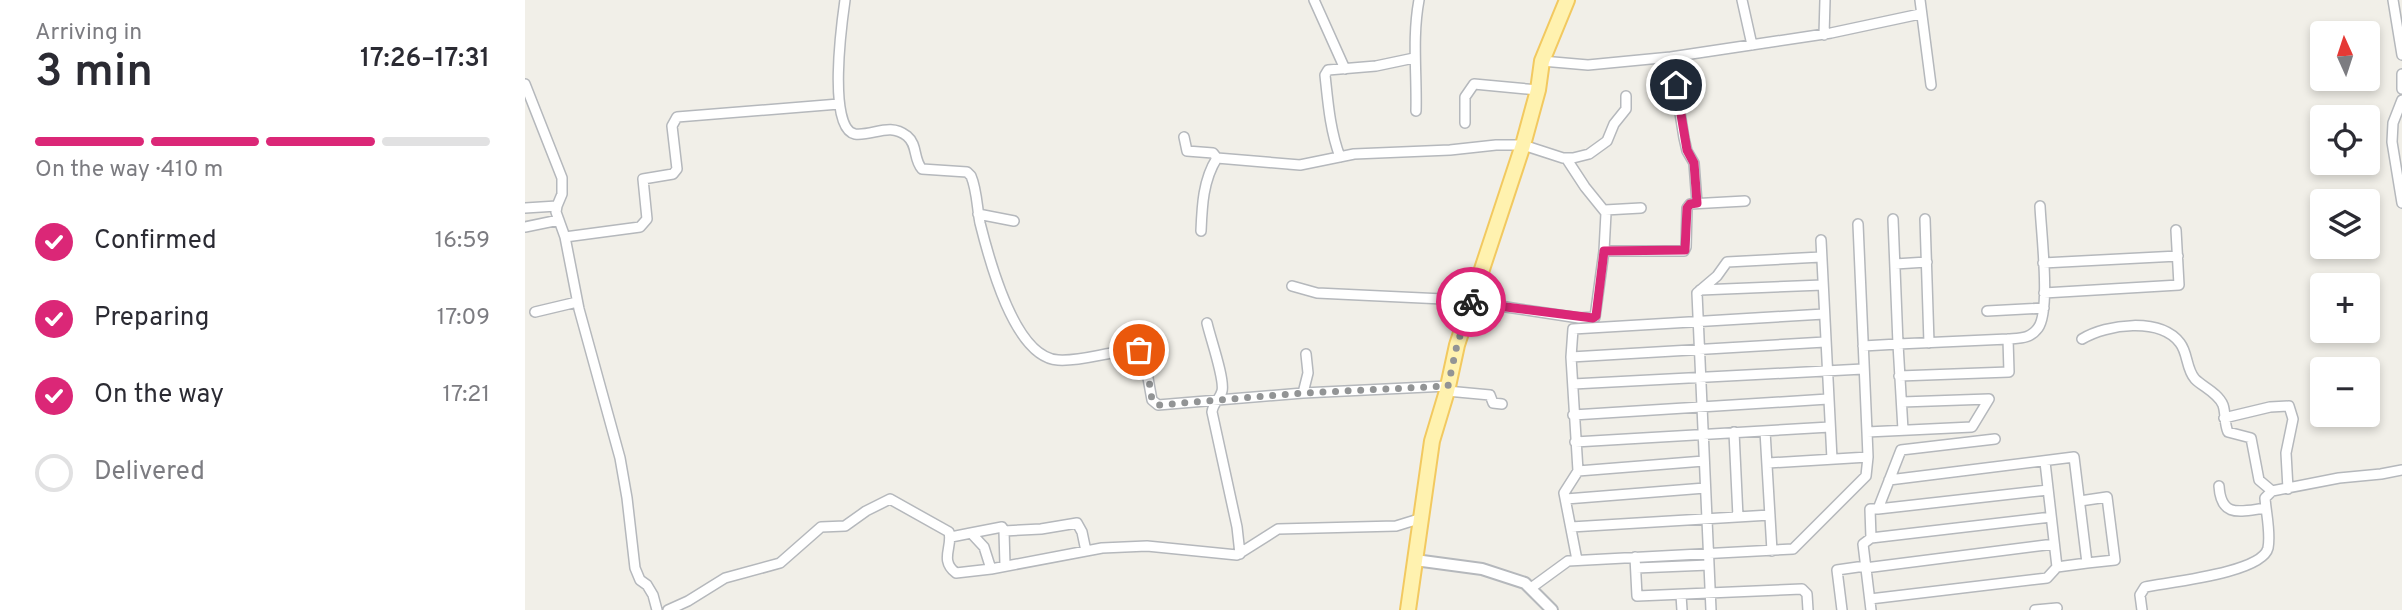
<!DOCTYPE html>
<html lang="en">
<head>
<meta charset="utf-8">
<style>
	body { margin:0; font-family:Overpass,sans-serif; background:#f7f7f7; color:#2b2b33; height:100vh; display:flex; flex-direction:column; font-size:26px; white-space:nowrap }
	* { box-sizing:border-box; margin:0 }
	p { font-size:23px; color:#7c7c81 }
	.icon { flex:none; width:38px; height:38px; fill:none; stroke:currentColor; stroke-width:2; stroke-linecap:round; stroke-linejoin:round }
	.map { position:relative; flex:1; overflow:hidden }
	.drawer { display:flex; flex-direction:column; background:#fff; width:525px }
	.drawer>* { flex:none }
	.needle { width:46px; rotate:357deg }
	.tools { position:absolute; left:1785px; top:21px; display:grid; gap:14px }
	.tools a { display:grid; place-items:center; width:70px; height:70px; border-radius:7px; background:#fff; box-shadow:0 4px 10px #0003; font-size:35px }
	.pin { position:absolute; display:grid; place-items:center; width:60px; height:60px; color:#fff; margin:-30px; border:4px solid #fff; border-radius:50%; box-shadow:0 2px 7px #0007 }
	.courier { position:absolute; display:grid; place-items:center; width:70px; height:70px; margin:-35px; border:5px solid #db2777; border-radius:50%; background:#fff; color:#222; box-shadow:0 2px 9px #0007 }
	.summary em { font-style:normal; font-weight:600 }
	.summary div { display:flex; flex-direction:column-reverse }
	.summary { display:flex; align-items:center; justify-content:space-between; height:119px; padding:0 35px }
	h1 { font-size:46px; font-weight:600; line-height:52px }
	.bar { display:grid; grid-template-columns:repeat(4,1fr); gap:10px 7px; align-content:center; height:84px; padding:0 35px }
	.bar i { height:9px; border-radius:5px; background:#e1e1e2 }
	.bar .selected { background:#db2777 }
	.bar p { grid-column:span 4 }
	ol { padding:0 35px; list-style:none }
	li { display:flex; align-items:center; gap:21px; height:77px }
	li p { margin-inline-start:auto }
	li .icon { padding:7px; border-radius:50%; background:#db2777; color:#fff; stroke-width:4 }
	li:last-child { color:#7c7c81 }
	li i { width:38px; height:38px; border:4px solid #e1e1e2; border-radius:50% }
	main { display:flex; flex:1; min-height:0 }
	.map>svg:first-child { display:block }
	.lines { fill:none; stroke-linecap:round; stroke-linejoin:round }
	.minor-casing { stroke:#b5b8bc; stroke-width:12 }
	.tertiary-casing { stroke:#b5b8bc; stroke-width:14 }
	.primary-casing { stroke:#f2c960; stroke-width:18 }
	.minor { stroke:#fff; stroke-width:9 }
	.tertiary { stroke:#fff; stroke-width:10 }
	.primary { stroke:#fff2af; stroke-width:14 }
	.done { stroke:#929495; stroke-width:7; stroke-dasharray:0 12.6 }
	.route { stroke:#db2777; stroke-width:9 }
</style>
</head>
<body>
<main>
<section class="drawer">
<div class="summary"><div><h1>3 min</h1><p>Arriving in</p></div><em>17:26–17:31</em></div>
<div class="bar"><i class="selected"></i><i class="selected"></i><i class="selected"></i><i></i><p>On the way · 410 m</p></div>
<ol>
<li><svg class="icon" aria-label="check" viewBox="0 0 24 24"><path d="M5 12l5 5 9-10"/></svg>Confirmed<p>16:59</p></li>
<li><svg class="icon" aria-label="check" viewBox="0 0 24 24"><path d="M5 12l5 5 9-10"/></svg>Preparing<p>17:09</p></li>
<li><svg class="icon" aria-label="check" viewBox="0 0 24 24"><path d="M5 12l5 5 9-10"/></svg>On the way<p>17:21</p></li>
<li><i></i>Delivered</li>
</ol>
</section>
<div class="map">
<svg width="1877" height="610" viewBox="0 0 1877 610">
	<rect width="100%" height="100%" fill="#f1efe8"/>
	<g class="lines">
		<g class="minor-casing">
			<path id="minor" d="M 320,0 C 317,21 302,129 330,134 C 349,136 364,122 382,136 C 393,145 388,159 397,169 L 442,172 L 446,176 C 452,190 452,208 455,223 C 464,259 489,357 533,360 C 561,362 590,348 618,351 L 627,400 L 633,405 L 778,393 L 923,386
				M 789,0 L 820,69
				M 1217,0 L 1227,45
				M 1395,0 L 1406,85
				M 1868,0 L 1877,55
				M 1299,35 L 1300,0
				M 1146,57 L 1159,138 L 1162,151 L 1169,163 L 1172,203
				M 1017,61 L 1063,65 L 1146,57 L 1306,33 L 1395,14
				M 1877,74 L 1877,89
				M 0,84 L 37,178 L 37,194 L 32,206 L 31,212 L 40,237 L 54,309 L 95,458 L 102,498 L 110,568 L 115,580 L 122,585 L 128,595 L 132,610
				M 1877,100 L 1868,123 L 1867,142 L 1877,203
				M 891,111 C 892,73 887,38 894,0
				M 940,123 L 940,97 L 949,84 L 1013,90
				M 659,137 L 662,151 L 688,153 L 692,158
				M 815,157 C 805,130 803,103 800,75 L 803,70 L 851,66 L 889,58
				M 0,208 L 32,206
				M 1080,210 L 1116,208
				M 453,214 L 489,221
				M 1400,219 L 1404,343
				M 1333,224 L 1342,432
				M 0,227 L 34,220
				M 676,231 C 677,206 678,180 692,158 L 775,165 L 829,154 L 925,150 L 971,145 L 998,145 L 1038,158 L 1048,158 L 1064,154 L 1082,141 L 1089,124 L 1101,109 L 1101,96
				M 40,237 L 115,227 L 122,219 L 118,179 L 148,174 L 152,169 L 147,126 L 152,117 L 314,104
				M 1296,240 L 1307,459
				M 1079,251 L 1159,251 L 1161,247 L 1162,208 L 1165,204 L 1220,201
				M 1518,263 L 1653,256
				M 1370,264 L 1402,262
				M 767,286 L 792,293 L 918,299 L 948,298 L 981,307 L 1054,318 L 1070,317 L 1079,251 L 1081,213 L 1060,187 L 1041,158
				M 1175,290 L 1298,285
				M 1519,293 L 1654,285 L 1651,230
				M 1462,311 L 1519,308
				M 10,312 L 52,302
				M 682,323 C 685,337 700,379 697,391 C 695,399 688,403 687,412 L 712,527 L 715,554
				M 1483,339 C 1495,338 1505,339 1513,328 C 1526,311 1516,231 1515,206
				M 1557,339 C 1582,324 1635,317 1655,343 C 1663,353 1661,369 1670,379 C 1678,387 1693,393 1698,405 C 1701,414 1699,423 1703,432 L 1726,438 L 1734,480 L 1747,491 L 1814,478 L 1856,474 L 1877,470
				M 1338,346 L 1373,344 L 1368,219
				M 1046,357 L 1300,342
				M 1374,376 L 1484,372 L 1483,339 L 1373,344 L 1378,430
				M 1048,384 L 1338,369
				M 922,391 L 965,395 L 968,403 L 977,404
				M 778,393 L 783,373 L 781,354
				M 1048,415 L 1303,399
				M 1699,418 L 1745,407 L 1764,406 L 1768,419 L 1761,453 L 1763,489
				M 1240,431 L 1247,551
				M 1209,432 L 1213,517
				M 1050,442 L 1305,427
				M 1343,457 L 1342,432 L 1447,427 L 1464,399 L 1377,402
				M 1053,471 L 1046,357 L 1048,329 L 1299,314
				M 1364,480 L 1549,457 L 1562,563 L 1532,567 L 1520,462
				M 1694,486 C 1696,519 1716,511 1741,508
				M 1041,499 L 1180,488
				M 1555,501 L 1582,497 L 1590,560 L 1562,563
				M 1353,509 L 1523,490
				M 1046,527 L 1245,515
				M 479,531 L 516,529 L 552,523 L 557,532 L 561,551
				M 446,533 L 477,527 L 479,531 L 480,565
				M 426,537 L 446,533 L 459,547 L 466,569
				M 1346,538 L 1345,509 L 1353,509 L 1376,450 L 1470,439
				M 1110,557 L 1112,596 L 1277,589 L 1282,594 L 1283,610
				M 1052,560 L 1039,493 L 1053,471 L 1179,461
				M 1111,568 L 1184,565
				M 1340,568 L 1529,544
				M 1006,588 L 1043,561 L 1268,549 L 1341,476 L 1343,457 L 1243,463
				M 1156,595 L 1157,610
				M 1345,599 L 1522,578 L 1532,567
				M 143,610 L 163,601 L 200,578 L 255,563 L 296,527 L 320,526 L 341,511 L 365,499 L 424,532 C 428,547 414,560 431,573 L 466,569 L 577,548 L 622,546 L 712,555 L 753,529 L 871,526 L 897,518
				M 1186,610 L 1172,293 L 1192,276 L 1202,262 L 1296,257
				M 1317,610 L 1312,570 L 1340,566
				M 1346,610 L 1338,544 L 1346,538 L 1526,517
				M 1510,610 L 1532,608
				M 1617,610 L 1615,595 L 1620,587 C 1644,582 1737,573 1743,548 C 1746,533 1741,513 1740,498 L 1747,491"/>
		</g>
		<g class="tertiary-casing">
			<path id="tertiary" d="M 890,560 L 957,569 L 1000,583 L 1027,610"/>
		</g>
		<g class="primary-casing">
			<path id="primary" d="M 883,610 L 907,441 L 922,391 L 932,345 L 998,145 L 1013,90 L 1017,61 L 1042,0"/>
		</g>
		<use href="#minor" class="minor"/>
		<use href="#tertiary" class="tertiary"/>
		<use href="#primary" class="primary"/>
	</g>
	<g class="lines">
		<path class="done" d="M 614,350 L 620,354 L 627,400 L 634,405 L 778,393 L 923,386 L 932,345 L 946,302"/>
		<path class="route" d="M 946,302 L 948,298 L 981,307 L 1068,318 L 1071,316 L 1079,251 L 1160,250 L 1162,208 L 1165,204 L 1172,203 L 1169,163 L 1162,150 L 1151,85"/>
	</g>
</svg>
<div class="tools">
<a><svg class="needle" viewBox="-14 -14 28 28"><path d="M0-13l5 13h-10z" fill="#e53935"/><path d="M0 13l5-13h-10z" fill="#7c7c81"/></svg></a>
<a><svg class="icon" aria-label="locate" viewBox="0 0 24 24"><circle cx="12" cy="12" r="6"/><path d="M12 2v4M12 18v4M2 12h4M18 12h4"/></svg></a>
<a><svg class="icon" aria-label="layers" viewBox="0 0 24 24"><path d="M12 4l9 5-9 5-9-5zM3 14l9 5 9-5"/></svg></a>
<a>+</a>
<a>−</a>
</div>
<div class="pin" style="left:614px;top:350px;background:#ea580c"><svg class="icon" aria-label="bag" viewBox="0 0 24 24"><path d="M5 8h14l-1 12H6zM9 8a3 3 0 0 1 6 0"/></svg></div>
<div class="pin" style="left:1151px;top:85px;background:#1f2937"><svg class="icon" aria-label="home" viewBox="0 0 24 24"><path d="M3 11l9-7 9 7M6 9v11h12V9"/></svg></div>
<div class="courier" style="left:946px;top:302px"><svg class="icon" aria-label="bike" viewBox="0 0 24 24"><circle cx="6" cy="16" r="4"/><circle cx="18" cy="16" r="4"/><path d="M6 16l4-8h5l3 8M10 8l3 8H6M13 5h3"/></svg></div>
</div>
</main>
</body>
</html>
